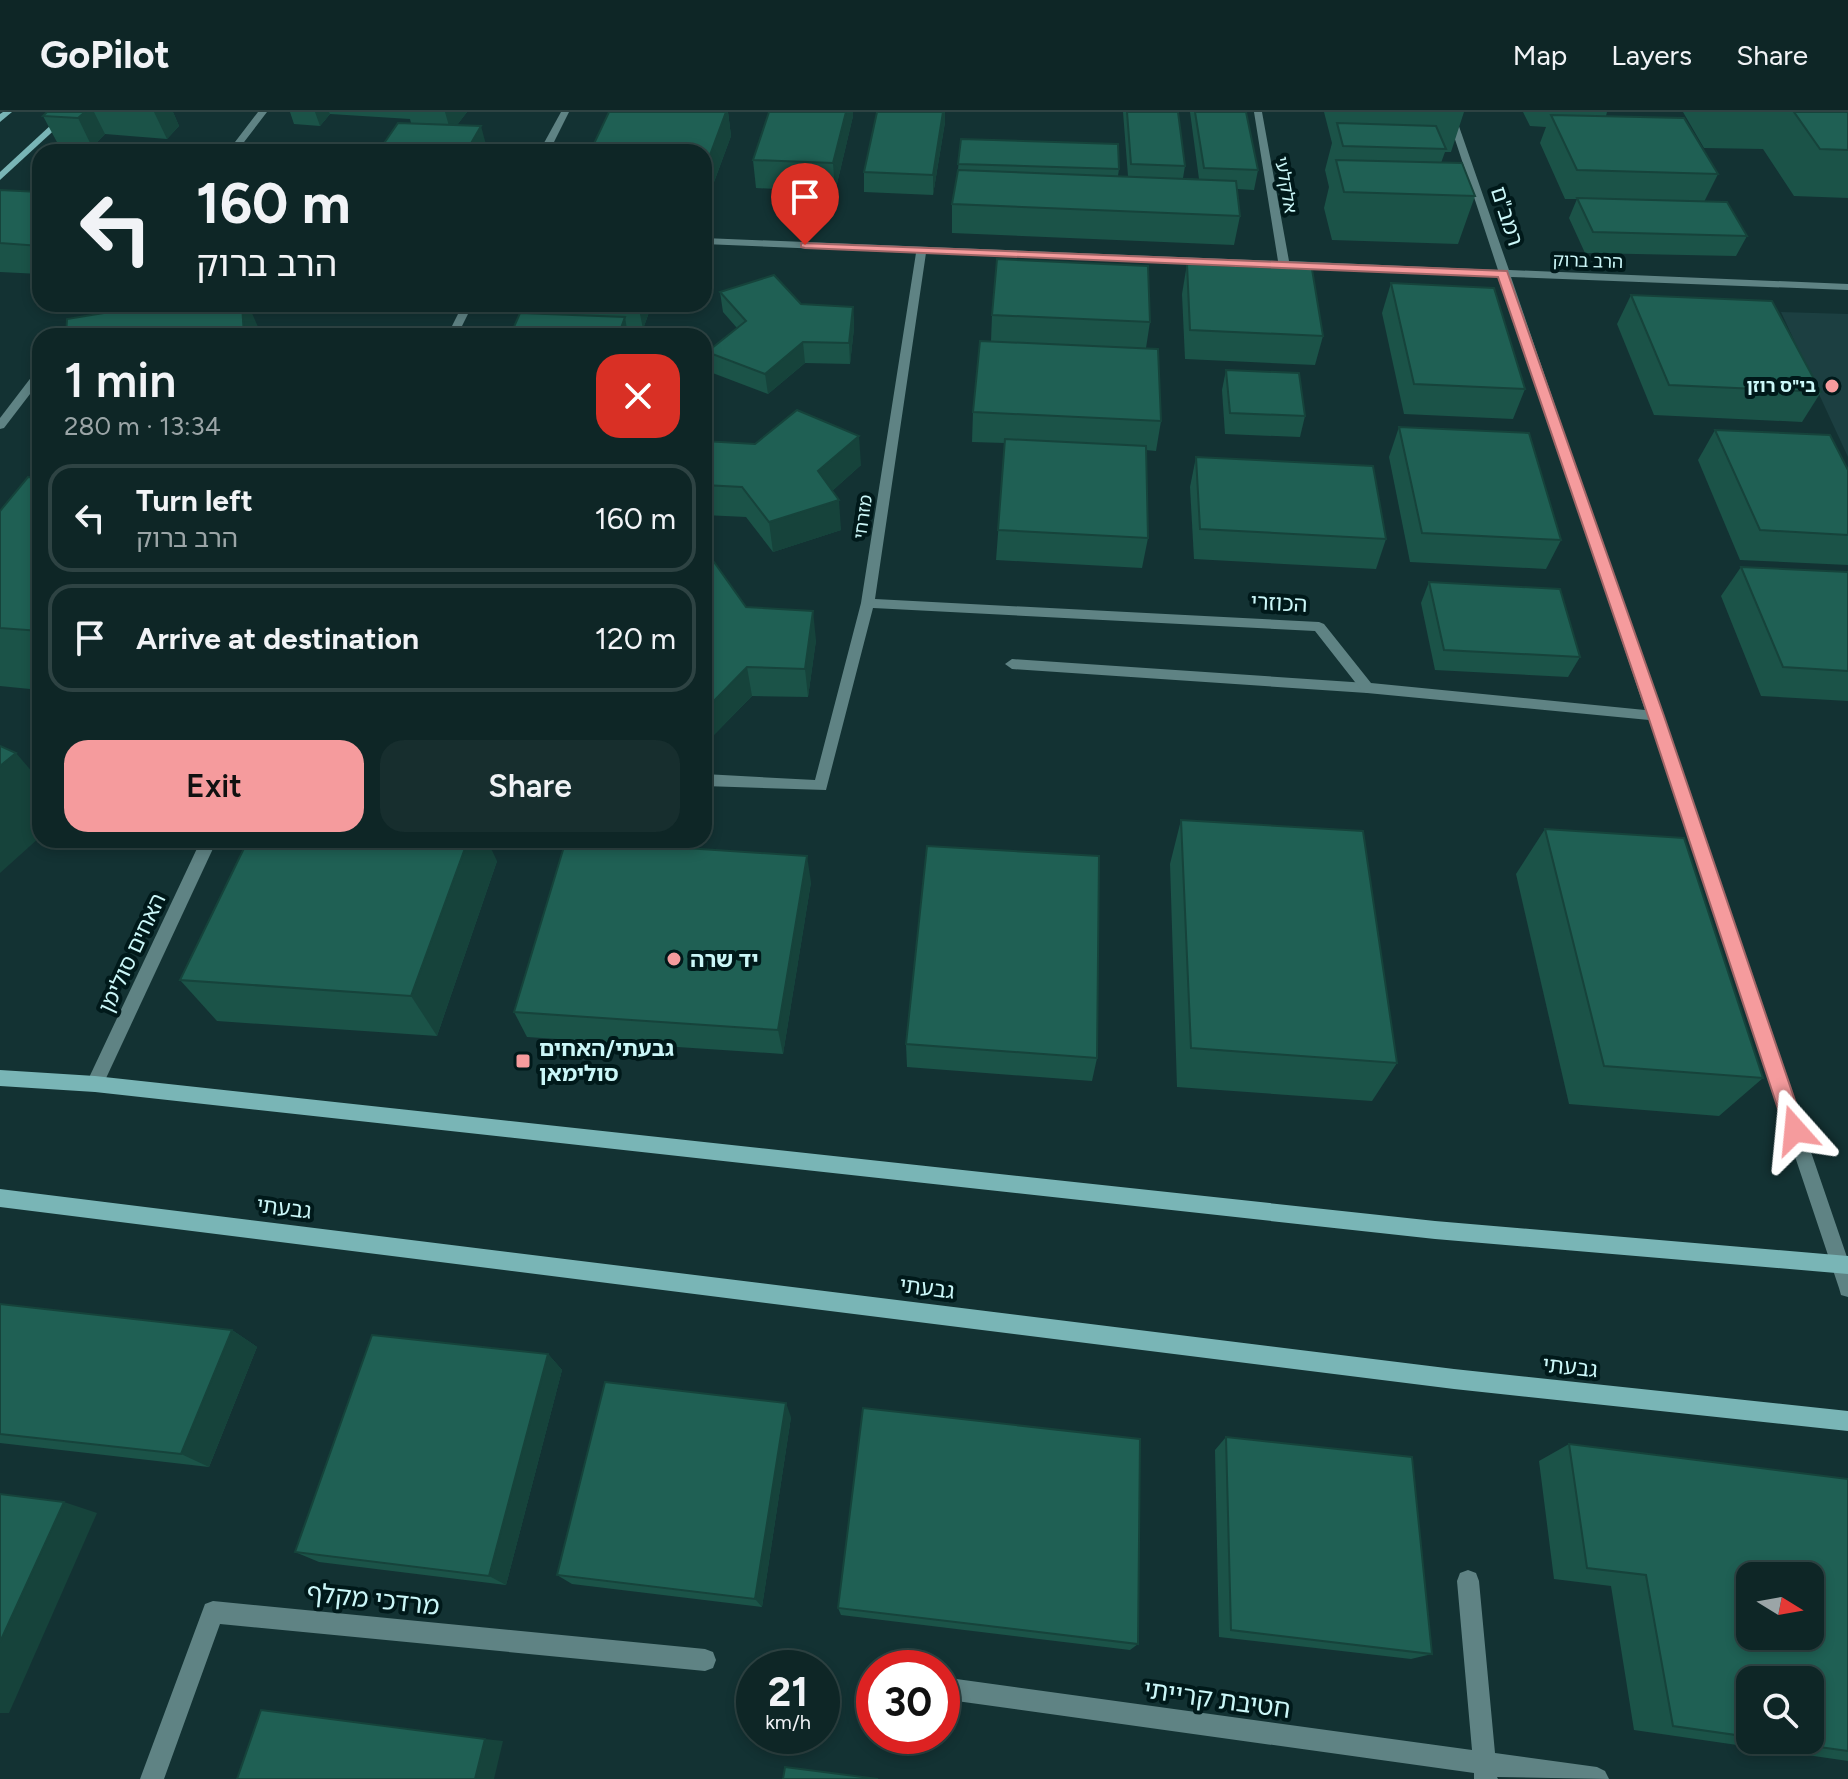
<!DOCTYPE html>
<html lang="en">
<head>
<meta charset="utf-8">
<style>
  :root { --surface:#0e2626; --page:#172e2e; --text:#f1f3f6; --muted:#9ba5a7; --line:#2e4343; --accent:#f59b9d }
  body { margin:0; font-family:Figtree,"Noto Sans Hebrew",sans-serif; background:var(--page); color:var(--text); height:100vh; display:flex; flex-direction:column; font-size:30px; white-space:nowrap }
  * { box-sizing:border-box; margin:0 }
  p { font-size:26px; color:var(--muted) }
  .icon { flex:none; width:44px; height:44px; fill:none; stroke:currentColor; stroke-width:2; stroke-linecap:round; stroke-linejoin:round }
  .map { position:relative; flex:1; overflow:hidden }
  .drawer { position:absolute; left:32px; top:216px; width:680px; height:520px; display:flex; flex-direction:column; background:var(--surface); border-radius:24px; box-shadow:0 4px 12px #0003,0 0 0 2px var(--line) }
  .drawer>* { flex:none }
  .hud { position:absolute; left:32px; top:32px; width:680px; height:168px; border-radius:24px; box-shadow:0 4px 12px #0003,0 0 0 2px var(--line); background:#0e2626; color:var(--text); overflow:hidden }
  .needle { width:52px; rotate:101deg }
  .fabs { position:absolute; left:1736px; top:1450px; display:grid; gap:16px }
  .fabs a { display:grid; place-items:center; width:88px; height:88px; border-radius:16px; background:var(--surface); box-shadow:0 4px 12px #0003,0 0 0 2px var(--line); font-size:40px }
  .speed { position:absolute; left:736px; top:1538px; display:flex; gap:16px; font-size:40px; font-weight:700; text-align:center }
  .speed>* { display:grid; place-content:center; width:104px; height:104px; border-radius:50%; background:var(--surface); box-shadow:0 4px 12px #0003,0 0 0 2px var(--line); line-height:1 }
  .speed small { font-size:20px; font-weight:400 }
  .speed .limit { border:12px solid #d22; background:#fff; color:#111 }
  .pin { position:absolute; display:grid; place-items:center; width:68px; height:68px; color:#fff; margin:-82px -34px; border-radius:50% 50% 50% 0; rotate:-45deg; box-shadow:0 0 8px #0007 }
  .pin .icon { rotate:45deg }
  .me { position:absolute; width:88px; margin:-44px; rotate:342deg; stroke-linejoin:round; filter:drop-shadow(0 0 6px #0008) }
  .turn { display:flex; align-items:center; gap:28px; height:168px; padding:0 32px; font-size:36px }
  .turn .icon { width:104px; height:104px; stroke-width:2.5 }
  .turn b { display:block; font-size:56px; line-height:68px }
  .round { display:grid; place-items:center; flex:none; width:84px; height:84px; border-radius:24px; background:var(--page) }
  .summary { display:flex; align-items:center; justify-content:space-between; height:136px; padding:0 32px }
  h1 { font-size:48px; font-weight:600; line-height:60px }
  .button { display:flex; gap:16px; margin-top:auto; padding:16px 32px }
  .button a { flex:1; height:92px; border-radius:24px; background:var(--accent); color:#111; font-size:32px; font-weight:600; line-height:92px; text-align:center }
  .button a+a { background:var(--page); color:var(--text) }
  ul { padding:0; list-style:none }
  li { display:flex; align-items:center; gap:24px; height:108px; margin:0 16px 12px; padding:0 16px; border:4px solid var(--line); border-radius:24px }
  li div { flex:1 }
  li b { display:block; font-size:30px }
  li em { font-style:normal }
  header { display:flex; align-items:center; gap:48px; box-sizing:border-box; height:112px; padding:0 40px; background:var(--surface); border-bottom:2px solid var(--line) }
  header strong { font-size:38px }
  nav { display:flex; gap:44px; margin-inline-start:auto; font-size:28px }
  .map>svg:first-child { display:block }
  .built { fill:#1c3f41 }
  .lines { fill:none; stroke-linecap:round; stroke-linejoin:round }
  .lane { fill:#5f8384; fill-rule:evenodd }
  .street { fill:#5f8384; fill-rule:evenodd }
  .secondary { fill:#79b5b6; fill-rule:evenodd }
  .wall { fill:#1b5348; fill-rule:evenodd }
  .shaded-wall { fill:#16433b }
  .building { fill:#1f6054; stroke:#16433b; stroke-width:2; fill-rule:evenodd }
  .route { fill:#f59b9d; stroke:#9f6566; stroke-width:2 }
  .poi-dot { fill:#f59b9d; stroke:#00191a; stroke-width:3 }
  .labels { text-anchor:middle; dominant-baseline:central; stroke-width:8; stroke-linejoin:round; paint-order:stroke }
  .far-street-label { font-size:18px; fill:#cbf7f8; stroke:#00191a }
  .far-poi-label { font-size:18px; font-weight:bold; fill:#cbf7f8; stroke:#00191a; text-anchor:end }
  .street-label { font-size:22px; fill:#cbf7f8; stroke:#00191a }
  .poi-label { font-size:22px; font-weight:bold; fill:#cbf7f8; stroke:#00191a; text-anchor:start }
  .near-street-label { font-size:26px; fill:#cbf7f8; stroke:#00191a }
</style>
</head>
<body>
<header>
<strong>GoPilot</strong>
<nav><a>Map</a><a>Layers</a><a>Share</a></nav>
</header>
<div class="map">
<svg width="1848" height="1667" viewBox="0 0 1848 1667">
  <rect width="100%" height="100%" fill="#133233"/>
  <!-- built -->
  <path class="built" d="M 1781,200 L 1848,202 L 1848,345 Z"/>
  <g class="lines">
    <!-- lane -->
    <g class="lane">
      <path d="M 258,0 L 267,0 L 241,34 L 217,40 L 121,38 L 116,35 L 121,32 L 217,34 L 235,30 Z"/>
      <path d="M 40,258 L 40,269 L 4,316 L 0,317 L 0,306 L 36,259 Z"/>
      <path d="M 1012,547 L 1367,571 L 1374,576 L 1367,581 L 1012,557 L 1005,552 Z"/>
    </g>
    <!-- street -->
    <g class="street">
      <path d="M 561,0 L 569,0 L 549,40 L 539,40 Z"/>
      <path d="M 1254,0 L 1262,0 L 1289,149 L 1498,158 L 1446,0 L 1454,0 L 1509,158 L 1848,172 L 1848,178 L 1511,165 L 1848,1148 L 1848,1185 L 1841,1183 L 1839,1176 L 1649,608 L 1367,581 L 1362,579 L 1315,519 L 873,496 L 826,678 L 704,674 L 704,662 L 815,668 L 861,491 L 916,141 L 704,132 L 704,126 L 1278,149 ZM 926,141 L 1500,164 L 1645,598 L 1371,571 L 1324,512 L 1319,510 L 875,487 Z"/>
      <path d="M 463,192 L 473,192 L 457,224 L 447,224 Z"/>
      <path d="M 201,728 L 217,728 L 101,977 L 95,980 L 89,977 L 86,972 Z"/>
      <path d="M 1468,1458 L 1476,1461 L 1479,1469 L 1495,1641 L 1597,1655 L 1605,1659 L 1609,1667 L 1497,1665 L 1498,1667 L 1474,1667 L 1474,1661 L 942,1587 L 942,1565 L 1472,1638 L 1457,1469 L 1460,1461 Z"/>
      <path d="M 213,1489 L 705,1537 L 713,1540 L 716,1548 L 713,1556 L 705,1559 L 220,1512 L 164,1667 L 140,1667 L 202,1500 L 205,1492 Z"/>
    </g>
    <!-- secondary -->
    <g class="secondary">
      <path d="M 3,0 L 12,0 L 0,10 L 0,2 Z"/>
      <path d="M 65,0 L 74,0 L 0,68 L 0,60 Z"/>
      <path d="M 0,958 L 95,964 L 1435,1109 L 1848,1144 L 1848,1162 L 1435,1127 L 95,980 L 0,974 Z"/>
      <path d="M 0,1077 L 1454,1257 L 1848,1299 L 1848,1319 L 1454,1277 L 0,1095 Z"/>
    </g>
  </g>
  <!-- wall -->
  <g class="wall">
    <path d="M 47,0 L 173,0 L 179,14 L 167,27 L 105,22 L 92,35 L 58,32 L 43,4 Z"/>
    <path d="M 290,0 L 467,0 L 457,13 L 411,11 L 410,7 L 330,2 L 320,14 L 294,12 Z"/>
    <path d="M 609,0 L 728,0 L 731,24 L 707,89 L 704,89 L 704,40 Z"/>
    <path d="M 769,0 L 853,0 L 853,4 L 835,80 L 756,76 L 753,48 Z"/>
    <path d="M 877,0 L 945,0 L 945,10 L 933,83 L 864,80 L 864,60 Z"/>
    <path d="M 1123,0 L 1178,0 L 1185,54 L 1183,66 L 1199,67 L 1190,0 L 1246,0 L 1258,58 L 1254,78 L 1237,77 L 1240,104 L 1234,133 L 952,121 L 952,92 L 958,58 L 961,27 L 1119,57 L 1118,64 L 1128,64 Z"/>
    <path d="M 1324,0 L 1464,0 L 1451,40 L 1445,40 L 1441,51 L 1475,84 L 1458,132 L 1332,128 L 1324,96 L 1329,75 L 1325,58 L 1332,31 Z"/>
    <path d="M 1523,0 L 1607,0 L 1606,4 L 1718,62 L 1704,90 L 1747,124 L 1736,144 L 1585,141 L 1569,106 L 1577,87 L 1565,87 L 1540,31 L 1546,15 L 1530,14 Z"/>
    <path d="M 1683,0 L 1848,0 L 1848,86 L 1794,84 L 1763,37 L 1704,36 Z"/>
    <path d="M 0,78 L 40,80 L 40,162 L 0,160 Z"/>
    <path d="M 1187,152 L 1323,224 L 1315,253 L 1185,247 L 1182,182 Z"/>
    <path d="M 1391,171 L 1525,277 L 1513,307 L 1404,302 L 1382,201 Z"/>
    <path d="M 720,180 L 801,192 L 853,195 L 854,216 L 850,252 L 805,251 L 768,282 L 710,260 L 707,240 L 737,216 L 723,200 Z"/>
    <path d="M 1631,183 L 1821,280 L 1802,310 L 1654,303 L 1617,212 Z"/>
    <path d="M 536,192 L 652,192 L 643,217 L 627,217 L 628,224 L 538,202 Z"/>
    <path d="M 992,203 L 1150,210 L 1146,236 L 1161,309 L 1156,339 L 1146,338 L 1148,426 L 1142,456 L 996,448 L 1005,331 L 972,330 L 973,300 L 991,229 Z"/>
    <path d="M 1226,258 L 1305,304 L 1300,325 L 1225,322 L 1222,278 Z"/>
    <path d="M 1399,315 L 1561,428 L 1546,457 L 1410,450 L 1389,345 Z"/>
    <path d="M 1715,318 L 1848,358 L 1848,453 L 1740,448 L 1698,348 Z"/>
    <path d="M 704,329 L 861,353 L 832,379 L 841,418 L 773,440 L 746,405 L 704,403 Z"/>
    <path d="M 1196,345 L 1386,427 L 1376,457 L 1194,447 L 1190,375 Z"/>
    <path d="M 40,366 L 40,578 L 0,574 L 0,399 Z"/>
    <path d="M 1741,455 L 1848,460 L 1848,589 L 1761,584 L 1721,484 Z"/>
    <path d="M 1429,470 L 1580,545 L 1568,565 L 1435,558 L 1421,491 Z"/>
    <path d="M 746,495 L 816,528 L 808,585 L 752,584 L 704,633 Z"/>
    <path d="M 1181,708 L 1397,951 L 1372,989 L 1177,975 L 1170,752 Z"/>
    <path d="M 1545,717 L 1763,966 L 1719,1004 L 1569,992 L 1516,762 Z"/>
    <path d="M 497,749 L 437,924 L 217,909 L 180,868 Z"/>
    <path d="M 811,770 L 783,942 L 527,925 L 514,900 Z"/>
    <path d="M 906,932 L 1097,946 L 1092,969 L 907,955 Z"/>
    <path d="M 0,1192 L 232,1218 L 257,1235 L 209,1355 L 0,1331 Z"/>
    <path d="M 548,1242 L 562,1258 L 506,1473 L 319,1450 L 295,1440 Z"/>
    <path d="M 791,1305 L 762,1495 L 572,1472 L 557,1463 Z"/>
    <path d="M 1226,1325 L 1432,1542 L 1411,1547 L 1219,1525 L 1215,1338 Z"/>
    <path d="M 1569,1332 L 1848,1367 L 1848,1649 L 1634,1618 L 1611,1474 L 1554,1467 L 1539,1349 ZM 1750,1568 L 1810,1628 L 1750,1628 Z"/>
    <path d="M 838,1496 L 1138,1532 L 1130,1538 L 841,1503 Z"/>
  </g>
  <!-- shaded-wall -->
  <g class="shaded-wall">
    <path d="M 85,0 L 94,0 L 105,22 L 92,35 L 78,6 Z"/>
    <path d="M 154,0 L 173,0 L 179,14 L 167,27 Z"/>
    <path d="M 315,0 L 329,0 L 330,2 L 320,14 Z"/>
    <path d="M 445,0 L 467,0 L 451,21 Z"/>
    <path d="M 726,0 L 728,0 L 731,24 L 707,89 L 704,59 Z"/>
    <path d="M 846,0 L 853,0 L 853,4 L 835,80 L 833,51 Z"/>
    <path d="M 943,0 L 945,0 L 945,10 L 933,83 L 933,63 Z"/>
    <path d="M 481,14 L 488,40 L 466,40 Z"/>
    <path d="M 242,192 L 248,192 L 262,224 L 244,224 Z"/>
    <path d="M 641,192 L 652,192 L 643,217 L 639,197 Z"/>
    <path d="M 853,195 L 854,216 L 850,252 L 849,231 Z"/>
    <path d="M 625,205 L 628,224 L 618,224 Z"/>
    <path d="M 803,230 L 805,251 L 768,282 L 765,262 Z"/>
    <path d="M 859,324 L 861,353 L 821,389 L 818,359 Z"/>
    <path d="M 839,388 L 841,418 L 773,440 L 769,410 Z"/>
    <path d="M 813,499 L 816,528 L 808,585 L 805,557 Z"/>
    <path d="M 747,555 L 752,584 L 704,633 L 704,599 Z"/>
    <path d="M 16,641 L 40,669 L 40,725 L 0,761 L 0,654 Z"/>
    <path d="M 468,728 L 487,728 L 497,749 L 437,924 L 411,884 Z"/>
    <path d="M 807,744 L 811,770 L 783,942 L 778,918 Z"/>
    <path d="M 232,1218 L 257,1235 L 209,1355 L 181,1342 Z"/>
    <path d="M 548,1242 L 562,1258 L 506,1473 L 489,1464 Z"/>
    <path d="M 786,1291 L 791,1305 L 762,1495 L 755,1487 Z"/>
    <path d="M 64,1390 L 97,1401 L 9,1601 L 0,1601 L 0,1530 Z"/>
    <path d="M 485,1627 L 503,1629 L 494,1667 L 475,1667 Z"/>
  </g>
  <!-- building -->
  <g class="building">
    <path d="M 47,0 L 85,0 L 78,6 L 43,4 Z"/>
    <path d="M 609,0 L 726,0 L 704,59 L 704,40 L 590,40 Z"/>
    <path d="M 769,0 L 846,0 L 833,51 L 753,48 Z"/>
    <path d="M 877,0 L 943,0 L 933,63 L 864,60 Z"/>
    <path d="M 1127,0 L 1178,0 L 1185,54 L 1131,52 Z"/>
    <path d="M 1195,0 L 1246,0 L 1258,58 L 1204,56 Z"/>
    <path d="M 1794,0 L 1848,0 L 1848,38 L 1820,37 Z"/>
    <path d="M 1551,3 L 1684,6 L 1718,62 L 1577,58 Z"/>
    <path d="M 398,11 L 481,14 L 466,40 L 378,40 Z"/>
    <path d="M 1337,11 L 1436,14 L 1446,37 L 1343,34 Z"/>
    <path d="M 961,27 L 1118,32 L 1119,57 L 958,52 Z"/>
    <path d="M 92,38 L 135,40 L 90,40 Z"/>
    <path d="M 1336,48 L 1462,51 L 1475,84 L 1344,80 Z"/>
    <path d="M 958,58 L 1236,69 L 1240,104 L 952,92 Z"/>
    <path d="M 0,78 L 40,80 L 40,134 L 0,131 Z"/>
    <path d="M 1577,86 L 1727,90 L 1747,124 L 1593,120 Z"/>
    <path d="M 997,147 L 1148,154 L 1150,210 L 992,203 Z"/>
    <path d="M 1187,152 L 1312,157 L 1323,224 L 1190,218 Z"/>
    <path d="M 774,163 L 801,192 L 853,195 L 849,231 L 803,230 L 765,262 L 707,240 L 746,209 L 720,180 Z"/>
    <path d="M 1391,171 L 1494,176 L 1525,277 L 1414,272 Z"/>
    <path d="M 1631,183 L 1772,189 L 1821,280 L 1669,273 Z"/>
    <path d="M 159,192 L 242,192 L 244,224 L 66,224 L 67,207 Z"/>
    <path d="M 536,192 L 641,192 L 639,197 L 535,193 Z"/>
    <path d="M 520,201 L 625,205 L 618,224 L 510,224 Z"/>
    <path d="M 980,229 L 1158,237 L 1161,309 L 973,300 Z"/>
    <path d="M 1226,258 L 1299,261 L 1305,304 L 1230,301 Z"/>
    <path d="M 797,298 L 859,324 L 818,359 L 839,388 L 769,410 L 742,375 L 704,373 L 704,329 L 755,332 Z"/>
    <path d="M 1399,315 L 1529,321 L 1561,428 L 1422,421 Z"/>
    <path d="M 1715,318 L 1830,323 L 1848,358 L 1848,423 L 1760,418 Z"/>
    <path d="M 1005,327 L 1146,334 L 1148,426 L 998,418 Z"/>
    <path d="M 1196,345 L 1373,354 L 1386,427 L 1200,417 Z"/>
    <path d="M 28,365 L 40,366 L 40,519 L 0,516 L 0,399 Z"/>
    <path d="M 714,450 L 746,495 L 813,499 L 805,557 L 747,555 L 704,599 L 704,454 Z"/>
    <path d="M 1741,455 L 1848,460 L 1848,559 L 1783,555 Z"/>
    <path d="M 1429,470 L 1560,477 L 1580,545 L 1444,538 Z"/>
    <path d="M 0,634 L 16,641 L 0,654 Z"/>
    <path d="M 1181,708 L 1363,719 L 1397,951 L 1191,936 Z"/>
    <path d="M 1545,717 L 1684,726 L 1763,966 L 1604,954 Z"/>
    <path d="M 248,728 L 468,728 L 411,884 L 180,868 Z"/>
    <path d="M 566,728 L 807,744 L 778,918 L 514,900 Z"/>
    <path d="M 927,734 L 1099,744 L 1097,946 L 906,932 Z"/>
    <path d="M 0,1192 L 232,1218 L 181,1342 L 0,1322 Z"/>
    <path d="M 372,1223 L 548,1242 L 489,1464 L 295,1440 Z"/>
    <path d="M 605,1270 L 786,1291 L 755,1487 L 557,1463 Z"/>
    <path d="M 863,1296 L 1140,1327 L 1138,1532 L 838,1496 Z"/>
    <path d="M 1226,1325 L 1412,1345 L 1432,1542 L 1231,1518 Z"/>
    <path d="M 1569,1332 L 1848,1367 L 1848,1639 L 1769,1628 L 1810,1628 L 1810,1568 L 1750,1568 L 1750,1625 L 1673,1614 L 1646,1463 L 1587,1456 ZM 1750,1464 L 1810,1464 L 1810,1524 L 1750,1524 Z"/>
    <path d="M 0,1382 L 64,1390 L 0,1530 Z"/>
    <path d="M 261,1598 L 485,1627 L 475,1667 L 237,1667 Z"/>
    <path d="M 785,1655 L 878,1667 L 783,1667 Z"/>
  </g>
  <!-- route -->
  <path class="route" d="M 801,131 L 1507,159 L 1664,604 L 1805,1018 L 1802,1024 L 1795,1027 L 1788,1024 L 1785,1018 L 1648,604 L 1498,165 L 805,136 L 801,135 Z"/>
  <!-- markers -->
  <g class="poi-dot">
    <circle cx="1832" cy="274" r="8"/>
    <circle cx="674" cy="847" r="8"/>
    <rect x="515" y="941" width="16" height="16" rx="4"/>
  </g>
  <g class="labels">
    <!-- far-street labels -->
    <g class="far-street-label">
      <text transform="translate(1286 73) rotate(80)">אלקלעי</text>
      <text transform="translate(1588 149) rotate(2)">הרב ברוק</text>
      <text transform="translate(863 405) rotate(-82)">מזרחי</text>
    </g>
    <!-- far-poi labels -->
    <g class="far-poi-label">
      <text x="1816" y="274">בי"ס רוזן</text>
    </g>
    <!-- street labels -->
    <g class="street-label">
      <text transform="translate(1507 104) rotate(72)">רמב"ם</text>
      <text transform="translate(1279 491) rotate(3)">הכוזרי</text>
      <text transform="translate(132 841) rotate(-65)">האחים סולימן</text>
      <text transform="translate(284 1096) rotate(7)">גבעתי</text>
      <text transform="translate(927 1176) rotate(7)">גבעתי</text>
      <text transform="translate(1570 1255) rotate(6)">גבעתי</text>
    </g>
    <!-- poi labels -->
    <g class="poi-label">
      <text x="690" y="847">יד שרה</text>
      <text x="539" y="936">גבעתי/האחים<tspan x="539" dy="25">סולימאן</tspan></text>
    </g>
    <!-- near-street labels -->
    <g class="near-street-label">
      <text transform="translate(373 1487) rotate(6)">מרדכי מקלף</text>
      <text transform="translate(1217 1587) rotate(8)">חטיבת קרייתי</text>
    </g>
  </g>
</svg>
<div class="fabs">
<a><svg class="needle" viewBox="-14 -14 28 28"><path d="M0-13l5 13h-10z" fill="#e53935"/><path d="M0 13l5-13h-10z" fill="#9ba5a7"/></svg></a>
<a><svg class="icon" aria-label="search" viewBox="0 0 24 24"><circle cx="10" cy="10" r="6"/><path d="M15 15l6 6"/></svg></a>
</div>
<div class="speed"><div>21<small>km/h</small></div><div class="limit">30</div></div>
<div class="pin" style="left:805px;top:133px;background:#d93025"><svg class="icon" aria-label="arrive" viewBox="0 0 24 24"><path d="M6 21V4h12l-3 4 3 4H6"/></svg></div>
<svg class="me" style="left:1795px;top:1018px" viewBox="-20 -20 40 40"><path d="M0-17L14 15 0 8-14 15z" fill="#f59b9d" stroke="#fff" stroke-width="4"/></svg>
<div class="hud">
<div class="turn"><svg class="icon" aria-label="left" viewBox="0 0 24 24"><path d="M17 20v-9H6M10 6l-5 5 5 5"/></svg><div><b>160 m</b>הרב ברוק</div></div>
</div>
<section class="drawer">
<div class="summary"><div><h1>1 min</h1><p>280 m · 13:34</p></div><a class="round" style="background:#d93025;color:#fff"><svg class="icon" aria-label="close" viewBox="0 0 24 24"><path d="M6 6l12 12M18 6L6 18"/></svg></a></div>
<ul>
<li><svg class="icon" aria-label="left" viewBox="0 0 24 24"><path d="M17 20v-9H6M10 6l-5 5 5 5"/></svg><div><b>Turn left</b><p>הרב ברוק</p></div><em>160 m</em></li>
<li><svg class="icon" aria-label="arrive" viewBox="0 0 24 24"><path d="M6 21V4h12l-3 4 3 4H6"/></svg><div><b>Arrive at destination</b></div><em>120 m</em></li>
</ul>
<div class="button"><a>Exit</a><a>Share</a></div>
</section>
</div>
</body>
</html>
